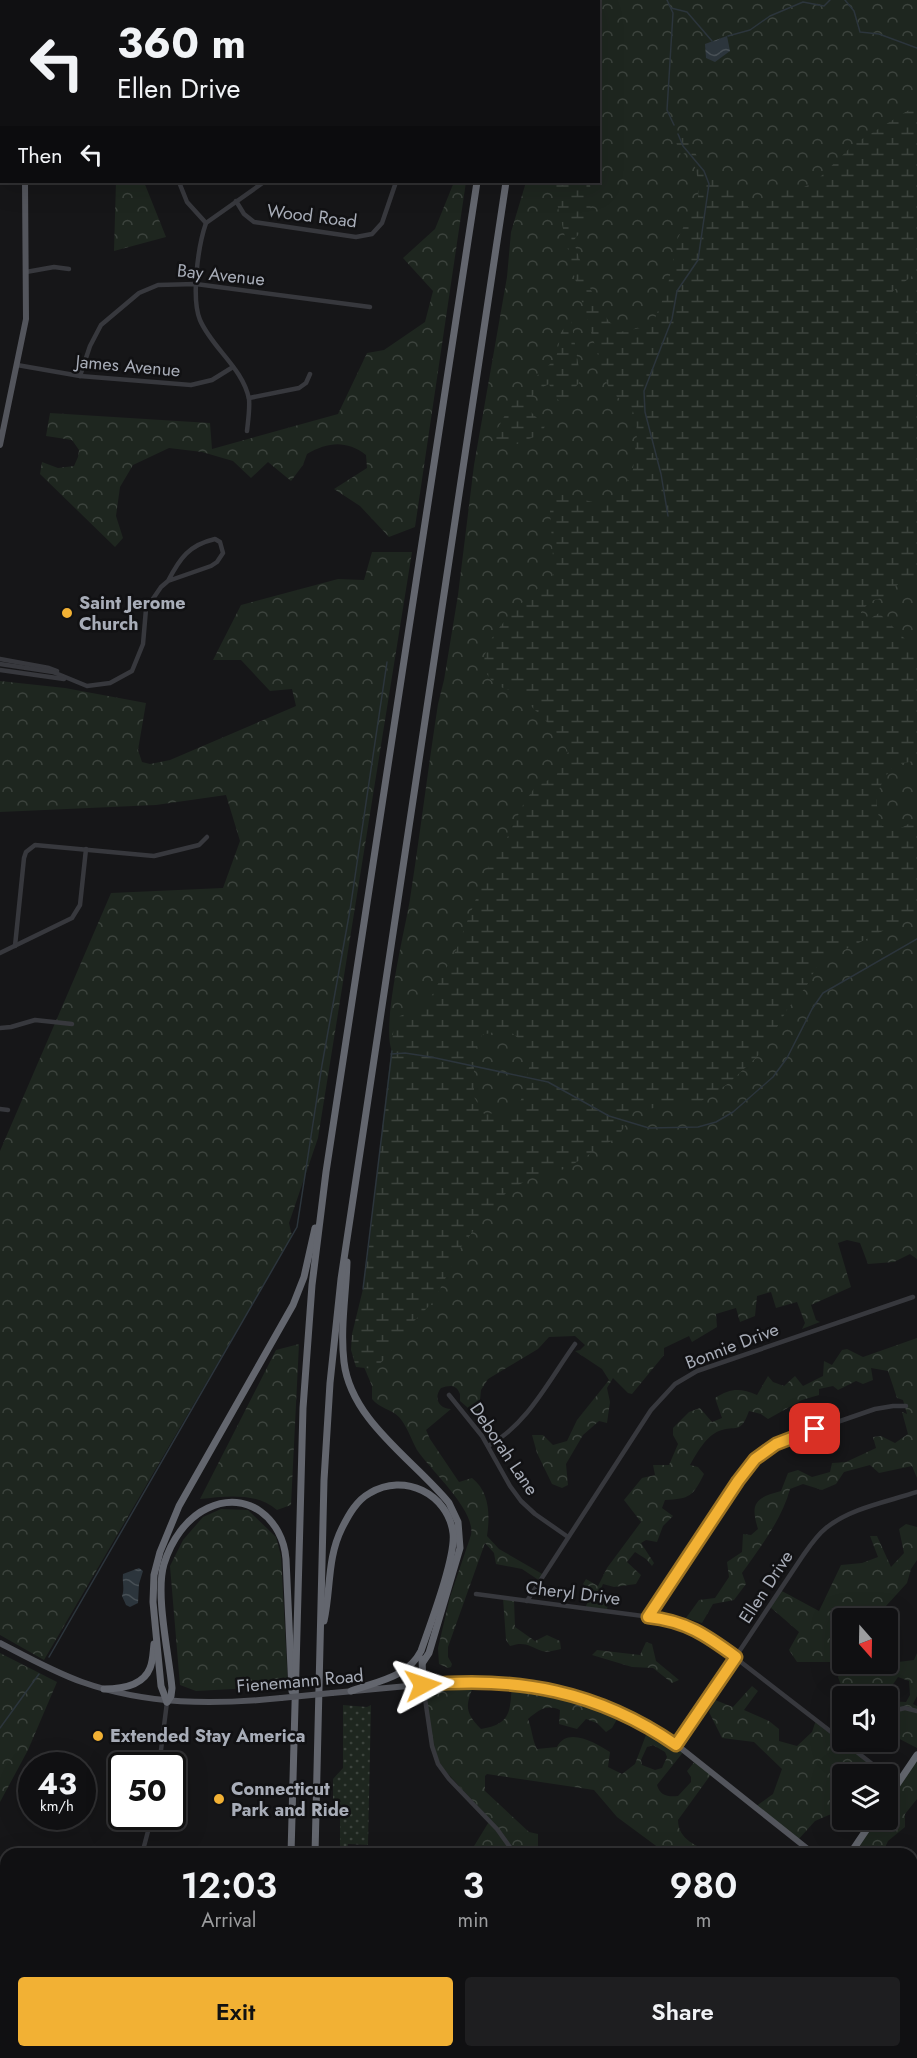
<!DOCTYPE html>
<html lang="en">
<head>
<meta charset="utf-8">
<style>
  :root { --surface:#101012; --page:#1e1e20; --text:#f1f3f6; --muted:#9c9d9f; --line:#303032; --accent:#f2b134 }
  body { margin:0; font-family:Jost,sans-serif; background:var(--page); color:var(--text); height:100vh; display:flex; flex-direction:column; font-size:22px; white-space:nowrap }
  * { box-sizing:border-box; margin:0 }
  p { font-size:20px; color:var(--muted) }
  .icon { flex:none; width:33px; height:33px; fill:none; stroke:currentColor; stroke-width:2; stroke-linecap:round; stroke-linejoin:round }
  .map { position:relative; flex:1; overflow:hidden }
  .details { position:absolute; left:0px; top:1848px; width:918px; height:210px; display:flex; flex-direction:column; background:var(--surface); border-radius:18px 18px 0 0; box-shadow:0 6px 24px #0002,0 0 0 2px var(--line) }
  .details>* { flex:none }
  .banner { position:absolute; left:0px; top:0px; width:600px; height:183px; box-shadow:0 6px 24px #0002,0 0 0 2px var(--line); background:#101012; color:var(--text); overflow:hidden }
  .needle { width:39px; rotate:160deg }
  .controls { position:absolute; left:832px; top:1608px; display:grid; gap:12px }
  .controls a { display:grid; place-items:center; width:66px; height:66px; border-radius:6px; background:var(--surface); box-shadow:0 6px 24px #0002,0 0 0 2px var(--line); font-size:30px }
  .speed { position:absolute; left:18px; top:1752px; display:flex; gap:12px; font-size:30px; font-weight:700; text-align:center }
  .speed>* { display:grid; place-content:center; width:78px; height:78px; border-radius:50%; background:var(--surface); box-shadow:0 6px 24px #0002,0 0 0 2px var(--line); line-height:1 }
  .speed small { font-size:15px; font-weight:400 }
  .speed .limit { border:3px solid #111; border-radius:9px; background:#fff; color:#111 }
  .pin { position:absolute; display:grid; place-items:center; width:51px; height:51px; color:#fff; margin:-26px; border-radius:12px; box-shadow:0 3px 9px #0006 }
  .me { position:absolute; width:66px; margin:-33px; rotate:85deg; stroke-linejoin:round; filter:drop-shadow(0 0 4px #0008) }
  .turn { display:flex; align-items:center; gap:21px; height:126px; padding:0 18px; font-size:27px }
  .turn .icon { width:78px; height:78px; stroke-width:2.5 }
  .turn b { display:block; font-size:42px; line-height:51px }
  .then { display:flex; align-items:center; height:57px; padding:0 18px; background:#0003; gap:12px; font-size:22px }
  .eta { display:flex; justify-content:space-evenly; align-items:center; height:102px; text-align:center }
  .eta b { font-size:36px; font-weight:600; line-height:42px }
  .button { display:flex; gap:12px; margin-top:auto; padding:12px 18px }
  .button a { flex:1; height:69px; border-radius:6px; background:var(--accent); color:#111; font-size:24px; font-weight:600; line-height:69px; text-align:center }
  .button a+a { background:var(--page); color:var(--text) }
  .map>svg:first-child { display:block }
  .grass { fill:url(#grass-dots) }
  .forest { fill:url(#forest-crowns); fill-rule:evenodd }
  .wetland { fill:url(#wetland-marsh); fill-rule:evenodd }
  .water { fill:url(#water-waves) }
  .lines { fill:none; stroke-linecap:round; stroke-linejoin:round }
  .stream { stroke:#2c353c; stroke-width:1.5 }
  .minor { stroke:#37383d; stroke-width:4.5 }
  .major { stroke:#53555c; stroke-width:6 }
  .highway { stroke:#63666e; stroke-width:7 }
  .major-bridge { stroke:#53555c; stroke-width:6 }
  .route-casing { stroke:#9d7322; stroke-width:15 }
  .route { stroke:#f2b134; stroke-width:10 }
  .poi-dot { fill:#f2b134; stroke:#111113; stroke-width:2 }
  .labels { text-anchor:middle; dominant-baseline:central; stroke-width:5; stroke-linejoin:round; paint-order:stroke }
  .street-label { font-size:18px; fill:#a8adb8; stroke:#111113 }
  .poi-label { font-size:18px; font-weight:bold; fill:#a8adb8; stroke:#111113; text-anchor:start }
</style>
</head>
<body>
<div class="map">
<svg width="917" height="2058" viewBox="0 0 917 2058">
  <defs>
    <pattern id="grass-dots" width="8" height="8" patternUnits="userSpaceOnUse" patternTransform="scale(1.5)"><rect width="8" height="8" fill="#1e261f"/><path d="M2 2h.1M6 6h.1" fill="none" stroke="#3c433d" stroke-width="1.8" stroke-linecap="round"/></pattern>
    <pattern id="forest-crowns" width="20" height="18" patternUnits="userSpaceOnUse" patternTransform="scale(1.5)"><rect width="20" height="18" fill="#1e261f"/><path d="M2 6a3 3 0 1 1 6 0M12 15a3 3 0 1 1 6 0" fill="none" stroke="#3c433d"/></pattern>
    <pattern id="wetland-marsh" width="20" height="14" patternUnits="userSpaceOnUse" patternTransform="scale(1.5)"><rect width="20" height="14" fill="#1e261f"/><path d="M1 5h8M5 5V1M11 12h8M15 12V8" fill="none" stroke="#3c433d"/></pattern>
    <pattern id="water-waves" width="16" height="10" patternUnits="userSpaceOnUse" patternTransform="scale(1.5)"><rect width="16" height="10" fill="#2c353c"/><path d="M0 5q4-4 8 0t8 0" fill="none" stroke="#485056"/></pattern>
  </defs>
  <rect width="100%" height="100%" fill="#161618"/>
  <!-- grass -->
  <g class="grass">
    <path d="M 343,1705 L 367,1707 L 371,1705 L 368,1845 L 348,1844 L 348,1854 L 340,1854 L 340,1818 L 333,1815 L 333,1779 L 343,1768 Z"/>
    <path d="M 342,2052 L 380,2052 L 394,2057 L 342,2058 Z"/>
  </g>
  <!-- forest -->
  <g class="forest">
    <path d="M 545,0 L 917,0 L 917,1259 L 910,1254 L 894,1262 L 868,1264 L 860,1243 L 847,1240 L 838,1243 L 851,1287 L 811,1305 L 816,1320 L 820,1322 L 802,1329 L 805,1323 L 797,1302 L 776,1308 L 771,1292 L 757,1296 L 755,1316 L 740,1322 L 736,1308 L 716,1314 L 717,1327 L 692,1342 L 689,1336 L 664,1348 L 664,1355 L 632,1394 L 628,1393 L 613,1378 L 607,1388 L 610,1402 L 607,1423 L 599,1421 L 583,1435 L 566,1464 L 568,1485 L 562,1488 L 552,1484 L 537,1453 L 532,1435 L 543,1435 L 553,1445 L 567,1441 L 577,1420 L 609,1380 L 602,1369 L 575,1351 L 580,1350 L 585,1345 L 575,1336 L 549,1337 L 538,1349 L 488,1379 L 481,1390 L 479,1410 L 475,1414 L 460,1401 L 460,1394 C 456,1384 450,1385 441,1388 C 433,1398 439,1409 451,1409 L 426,1430 L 430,1439 L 459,1482 L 472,1478 C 490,1492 490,1516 487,1536 L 499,1549 L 544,1575 L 540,1581 L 522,1569 L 496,1564 L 494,1553 L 485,1543 L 448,1647 L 448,1657 L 452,1664 L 451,1667 L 448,1668 L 439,1664 L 438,1648 L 450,1597 L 471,1535 C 476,1510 430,1470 417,1450 C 411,1439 407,1426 399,1417 C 391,1409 379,1408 372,1399 L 372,1386 L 364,1367 L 394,1025 L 392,1051 C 381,1026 405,930 410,899 C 420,834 428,769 438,704 L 444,680 L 458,595 L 474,465 L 507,277 L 511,232 L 526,182 L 598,182 L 598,2 L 545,1 Z"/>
    <path d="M 116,182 L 144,182 L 166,237 L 114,251 Z"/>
    <path d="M 454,182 L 466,182 L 415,527 L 389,537 L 360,506 L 334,489 L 367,468 L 366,455 C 346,440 328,442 307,454 L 303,465 L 291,481 L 268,462 L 251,478 L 233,461 L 202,452 L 169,448 L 133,465 L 120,487 L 116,516 L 123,538 L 115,547 L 40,474 L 42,462 L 58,468 L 74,466 L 78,457 L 79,450 L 72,440 L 46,436 L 50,413 L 210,423 L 212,449 L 338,414 L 367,353 L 384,350 L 425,322 L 433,291 L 403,258 L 435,229 Z"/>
    <path d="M 372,552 L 412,552 L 318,1138 L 289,1223 L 292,1236 L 44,1660 L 0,1635 L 0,1151 L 111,893 L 223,888 L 240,841 L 226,795 L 156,805 L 0,812 L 0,681 L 65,688 L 146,703 L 138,750 L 142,762 L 150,764 L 170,760 L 296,706 L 292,689 L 270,691 L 241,660 L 213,660 L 241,605 L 338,579 L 364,580 Z"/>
    <path d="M 917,1338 L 917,1478 L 912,1466 L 879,1473 L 870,1465 L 844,1472 L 836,1484 L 822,1490 L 803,1484 L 790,1489 C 782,1519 760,1548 742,1573 L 746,1584 L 734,1600 L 713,1604 L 702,1623 L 686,1618 L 699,1600 L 715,1598 L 729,1577 L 727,1562 L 742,1552 L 743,1534 L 751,1535 L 758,1529 C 750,1503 755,1498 781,1491 L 788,1473 L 798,1470 L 812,1477 L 830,1472 L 832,1463 L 846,1462 L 876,1448 L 873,1437 L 881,1436 L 895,1443 L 908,1434 L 902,1412 L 907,1414 L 903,1400 L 897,1398 L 888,1371 L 871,1368 L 873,1380 L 863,1384 L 856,1381 L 838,1390 L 833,1386 L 819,1389 L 819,1395 L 802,1400 L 768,1419 L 761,1414 L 749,1411 C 740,1436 736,1424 719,1431 C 706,1436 697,1453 690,1465 L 698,1467 L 704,1474 C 693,1496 690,1499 665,1500 L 662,1508 L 673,1516 L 663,1526 L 657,1542 L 646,1540 L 641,1543 L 654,1563 L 652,1566 L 646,1559 L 635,1552 L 627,1562 L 641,1575 L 636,1584 L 614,1587 L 603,1584 L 598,1595 L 608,1602 L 607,1611 L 585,1608 L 592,1593 L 583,1584 L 586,1579 L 598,1586 L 607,1568 L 641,1522 L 624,1500 L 642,1478 L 655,1475 L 653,1465 L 669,1465 L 678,1444 L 673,1435 L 673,1428 L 689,1412 L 700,1408 L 712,1422 L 722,1418 L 715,1398 C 731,1388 740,1388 757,1395 L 768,1376 L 773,1382 L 784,1386 L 795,1376 L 803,1386 L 823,1376 L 824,1361 L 832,1365 L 842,1350 L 847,1349 L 863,1357 Z"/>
    <path d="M 299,1344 L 291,1505 L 277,1510 C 256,1492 226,1496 200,1499 L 276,1350 Z"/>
    <path d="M 221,1509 L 248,1510 L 276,1537 L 281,1556 L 288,1686 L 196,1691 L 180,1685 L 170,1566 L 183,1540 L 203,1517 Z"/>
    <path d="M 906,1524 L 917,1527 L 917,1560 L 911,1569 L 907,1583 L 875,1618 L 843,1618 L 843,1664 L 888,1664 L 888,1656 L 898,1662 L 914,1660 L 917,1653 L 917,1696 L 913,1704 L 917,1706 L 917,1748 L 888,1733 L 888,1719 L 891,1712 L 888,1712 L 888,1699 L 889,1701 L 906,1702 L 910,1695 L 909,1681 L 898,1677 L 887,1693 L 887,1696 L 854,1696 L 855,1694 L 843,1691 L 838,1677 L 845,1665 L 838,1662 L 797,1662 L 789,1650 L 799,1632 L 769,1606 L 780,1590 L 819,1611 L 841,1565 L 862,1563 L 878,1557 L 870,1536 L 877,1536 L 891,1567 L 904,1553 L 899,1529 Z"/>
    <path d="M 503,1598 L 514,1600 L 515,1627 L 535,1641 L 547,1635 L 560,1641 L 561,1649 C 556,1650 548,1653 542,1651 C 529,1646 525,1641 510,1646 L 506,1640 Z"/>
    <path d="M 646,1642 L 652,1644 L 656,1661 L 679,1680 L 672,1683 L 653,1668 L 632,1667 L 592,1655 L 597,1650 L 640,1655 Z"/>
    <path d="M 0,1653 L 57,1682 L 28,1750 L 0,1802 Z"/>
    <path d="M 475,1681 C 467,1704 462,1710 481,1729 C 512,1724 510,1711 512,1682 L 621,1712 L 612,1728 L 606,1732 L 597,1723 L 586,1719 L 577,1729 L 559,1724 L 560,1710 C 546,1704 539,1710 528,1719 C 532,1729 532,1739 537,1749 L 557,1747 C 567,1726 596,1743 610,1752 L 608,1767 L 622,1774 L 635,1764 L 649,1727 L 684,1751 L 657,1785 C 660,1796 668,1797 678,1796 L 691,1782 L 691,1777 L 687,1771 L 696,1760 L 712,1773 L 678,1820 C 678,1840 698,1847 714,1853 L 721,1849 L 727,1854 L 667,1854 L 617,1817 L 594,1790 L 487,1774 L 485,1776 L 485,1791 L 529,1832 L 538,1834 L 538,1854 L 473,1854 L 471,1851 L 490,1820 L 440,1765 L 435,1753 L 423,1685 ZM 653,1745 L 665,1752 L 667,1757 L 662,1768 L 655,1770 L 642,1765 L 641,1760 L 647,1747 Z"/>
    <path d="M 752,1686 L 758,1691 L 744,1710 L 769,1721 L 779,1729 L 779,1741 L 797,1746 L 812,1732 L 816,1720 L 886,1774 L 843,1774 L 843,1809 L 815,1821 L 797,1841 L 755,1807 L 773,1794 L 782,1769 L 754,1742 L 722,1738 L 709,1712 L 715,1700 L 733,1707 Z"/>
    <path d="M 917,1755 L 917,1799 L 905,1814 L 905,1827 L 888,1841 L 882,1854 L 850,1854 L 873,1820 L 888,1820 L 888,1776 L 898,1783 Z"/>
    <path d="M 912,1874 L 917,1874 L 917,2048 L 914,2050 L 912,2047 Z"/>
    <path d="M 0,1958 L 6,1962 L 6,2052 L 75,2052 L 73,2058 L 0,2058 Z"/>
    <path d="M 520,2052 L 551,2052 L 548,2058 L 517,2058 Z"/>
    <path d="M 786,2052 L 814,2052 L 815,2058 L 785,2058 Z"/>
  </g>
  <!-- wetland -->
  <g class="wetland">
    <path d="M 917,105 L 917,272 L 893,291 L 892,299 L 917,290 L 917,575 L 902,581 L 882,598 L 870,601 L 861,612 L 861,618 L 871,618 L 879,613 L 917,651 L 917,760 L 893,766 C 877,788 872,799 882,826 L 903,827 L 917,819 L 917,914 L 828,958 L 816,968 L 806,987 L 788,1008 L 764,1050 L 729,1083 L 697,1104 L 680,1104 L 634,1111 L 618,1137 L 565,1169 L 535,1175 L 506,1193 L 483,1218 L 461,1247 L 434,1301 L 410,1325 L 386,1358 L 374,1369 L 356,1367 L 351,1350 L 352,1334 L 363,1289 L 369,1246 L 394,1025 L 400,1016 L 415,1010 L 431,997 L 456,950 L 490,863 L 505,842 L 524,803 L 535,787 L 556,776 L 568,752 C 559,732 544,719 528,703 C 525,700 522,696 518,693 C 512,690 503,689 497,685 C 454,653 531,596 554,574 L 550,510 L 559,494 L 597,503 L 609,498 L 632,477 L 637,434 L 636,420 L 631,406 L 611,393 L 605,379 L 574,275 L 552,182 L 590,182 C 591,211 594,218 573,241 C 585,271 593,310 620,332 L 640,328 L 655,318 L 667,289 L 678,238 L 698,198 L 698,180 L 695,167 L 687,152 L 681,155 L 674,138 L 678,134 L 686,134 C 693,145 695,156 704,167 C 714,168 718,179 723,187 L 734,189 L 751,210 L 785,190 L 804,187 L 815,182 L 854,144 ZM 507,1029 L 525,1044 L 530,1064 L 521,1100 L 510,1112 L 484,1114 L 474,1097 L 474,1052 L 482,1035 Z"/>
    <path d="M 571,320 L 580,375 L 579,383 L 569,394 L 570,403 C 556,403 554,395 549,384 C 535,391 529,395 530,411 L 545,426 L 541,434 L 517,444 L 498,445 L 493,437 L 505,415 L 526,386 L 550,364 L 557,354 L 561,332 Z"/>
  </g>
  <!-- water -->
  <g class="water">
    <path d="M 727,36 L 730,51 L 715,62 L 706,58 L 705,44 Z"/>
    <path d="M 139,1568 L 143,1571 L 139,1584 L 138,1603 L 130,1607 L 126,1605 L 122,1596 C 125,1589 122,1582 123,1574 Z"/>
  </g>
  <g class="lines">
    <!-- stream -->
    <g class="stream">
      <path d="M 667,0 L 673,13 L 667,110 L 674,125"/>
      <path d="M 845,0 L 854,11 L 860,32 L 879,34 L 917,48"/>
      <path d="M 671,8 L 687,12 L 712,41"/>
      <path d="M 728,36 L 750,30 L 770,16 L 803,2 L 824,6 L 830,0"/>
      <path d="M 668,516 L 661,474 L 645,412 L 644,391 L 672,319 L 677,291 L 698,260 L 709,184 L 704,171 L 683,146 L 678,134"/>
      <path d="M 391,1054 L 405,1053 L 431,1057 L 548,1082 L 609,1116 L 649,1128 L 698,1127 L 716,1122 L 733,1112 L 773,1077 L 787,1058 L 812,1009 L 823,993 L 917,939"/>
      <path d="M 363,1289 L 392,1051"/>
      <path d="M 49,1657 L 297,1227 L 322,1065 L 350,910 L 387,662"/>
      <path d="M 0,1728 L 39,1674"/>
    </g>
    <!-- minor -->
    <g class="minor">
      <path d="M 277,0 L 280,2"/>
      <path d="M 427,2 L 430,0"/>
      <path d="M 179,182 L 187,202 L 206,223"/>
      <path d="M 236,201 L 244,214 L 254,222 L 356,237 L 372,234 L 382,223 L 396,182"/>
      <path d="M 26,272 L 54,267 L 69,269"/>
      <path d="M 17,365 L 80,376 L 191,385 L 212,380 L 233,367"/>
      <path d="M 80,376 L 90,346 L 101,325 L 139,293 L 158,285 L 196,284 L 370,307"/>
      <path d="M 249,398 L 299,388 L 306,383 L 310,374"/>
      <path d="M 247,431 C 248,421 250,409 249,399 C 243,368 212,348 200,320 C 191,298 198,246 206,223 L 264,182"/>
      <path d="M 0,659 L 49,668 L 57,671"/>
      <path d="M 0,664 L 53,672 L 87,686 L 110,683 L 132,671 L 143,644 L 146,609 L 161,587 L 168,581 L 211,566 L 217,562 L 223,553 L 220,542 L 215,539 C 189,545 180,558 168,581"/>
      <path d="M 0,670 L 64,679"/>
      <path d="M 15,946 L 24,858 L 26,852 L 35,845 L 154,856 L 199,845 L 207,837"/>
      <path d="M 0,953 L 72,918 L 80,905 L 86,849"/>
      <path d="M 0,1028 L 11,1027 L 35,1020 L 72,1024"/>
      <path d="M 0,1109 L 8,1110"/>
      <path d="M 449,1395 L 482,1436 L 510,1486 L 521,1501 L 535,1514 L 568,1537"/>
      <path d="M 488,1446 C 528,1424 549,1380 575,1344"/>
      <path d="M 476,1594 L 658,1618 L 689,1626 L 715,1642 L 843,1741"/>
      <path d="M 527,1601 L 651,1410 L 675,1384 L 697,1371 L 913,1297"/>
      <path d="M 648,1617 L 738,1481 L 755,1459 L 765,1451 L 788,1439 L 875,1409 L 893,1406 L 906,1406"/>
      <path d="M 423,1685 L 432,1746 L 438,1764 L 449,1779 L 497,1829 L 515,1854"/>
      <path d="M 888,1712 L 905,1708 L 917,1711"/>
      <path d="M 844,1742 L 885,1774"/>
      <path d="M 677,1745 L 802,1557 C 809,1547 816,1536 826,1528 C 851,1508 887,1502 917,1492"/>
      <path d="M 159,1766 L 167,1702"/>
      <path d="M 142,1854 L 152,1816"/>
      <path d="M 912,1962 L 917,1955"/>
      <path d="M 79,2058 L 82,2052"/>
      <path d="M 521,2058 L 524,2052"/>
    </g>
    <!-- major -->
    <g class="major">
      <path d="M 37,2 L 37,0"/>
      <path d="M 0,445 L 26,319 L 25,182"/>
      <path d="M 0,1643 C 27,1657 54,1672 82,1682 C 147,1705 214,1705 281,1698"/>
      <path d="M 332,1693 L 451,1682 L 491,1681 L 542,1687 L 605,1705 L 636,1719 L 677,1745 L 814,1854"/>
      <path d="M 853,2052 L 853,2058"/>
    </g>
    <!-- highway -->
    <g class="highway">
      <path d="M 504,2 L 504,0"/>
      <path d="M 533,2 L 533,0"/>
      <path d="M 347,1262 C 346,1295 340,1329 344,1362 C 351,1421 414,1460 449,1503 L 458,1522 L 460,1548 L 429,1653 L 423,1662"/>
      <path d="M 324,1621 C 331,1589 327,1558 342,1528 C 349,1514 357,1500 370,1493 C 404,1472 448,1494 453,1533 C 456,1557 430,1625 421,1651 C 407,1678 377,1681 351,1691"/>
      <path d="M 422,1659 L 423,1685"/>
      <path d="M 104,1689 C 121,1689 143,1686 150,1668 C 153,1661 153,1652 154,1644"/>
      <path d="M 167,1702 L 161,1686 L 153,1602 L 154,1575 L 160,1552 L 179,1506 L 293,1305 L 304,1277 L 315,1228"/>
      <path d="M 167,1702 L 171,1696 L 172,1688 C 169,1655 155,1594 164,1564 C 171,1541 186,1518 208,1508 C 248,1489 283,1520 286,1559 L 292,1691"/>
      <path d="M 888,1798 L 917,1755"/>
      <path d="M 291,1854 L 303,1408 L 312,1285 L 326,1172 L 477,182"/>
      <path d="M 315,1854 L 324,1480 L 330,1383 L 341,1279 L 506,182"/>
      <path d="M 850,1854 L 873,1820"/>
      <path d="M 286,2058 L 286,2052"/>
      <path d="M 310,2058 L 310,2052"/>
      <path d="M 715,2058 L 719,2052"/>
    </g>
    <!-- major-bridge -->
    <path class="major-bridge" d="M 281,1698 L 332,1693"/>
  </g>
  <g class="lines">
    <defs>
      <path id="route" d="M 423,1685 C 517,1676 598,1691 676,1745 L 736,1657 C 706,1635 686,1621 648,1617 L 738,1481 L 755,1459 L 776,1444 L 815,1429"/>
    </defs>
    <!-- route casing -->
    <use href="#route" class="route-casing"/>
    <!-- route -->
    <use href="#route" class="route"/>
  </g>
  <!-- markers -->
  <g class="poi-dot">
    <circle cx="67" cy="613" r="6"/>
    <circle cx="98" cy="1736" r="6"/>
    <circle cx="219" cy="1799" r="6"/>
  </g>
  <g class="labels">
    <!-- street labels -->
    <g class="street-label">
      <text transform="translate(312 216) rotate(7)">Wood Road</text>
      <text transform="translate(221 275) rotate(6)">Bay Avenue</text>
      <text transform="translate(128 366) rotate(5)">James Avenue</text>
      <text transform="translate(732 1346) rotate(-21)">Bonnie Drive</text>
      <text transform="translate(504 1449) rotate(56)">Deborah Lane</text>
      <text transform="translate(766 1587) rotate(-57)">Ellen Drive</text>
      <text transform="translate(573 1593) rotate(7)">Cheryl Drive</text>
      <text transform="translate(300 1681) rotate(-5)">Fienemann Road</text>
    </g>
    <!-- poi labels -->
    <g class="poi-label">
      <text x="79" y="603">Saint Jerome<tspan x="79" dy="21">Church</tspan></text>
      <text x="110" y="1736">Extended Stay America</text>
      <text x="231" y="1789">Connecticut<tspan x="231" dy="21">Park and Ride</tspan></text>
    </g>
  </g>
</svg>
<div class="controls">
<a><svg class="needle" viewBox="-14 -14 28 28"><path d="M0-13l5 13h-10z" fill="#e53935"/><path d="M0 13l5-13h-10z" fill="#9c9d9f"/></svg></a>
<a><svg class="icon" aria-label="sound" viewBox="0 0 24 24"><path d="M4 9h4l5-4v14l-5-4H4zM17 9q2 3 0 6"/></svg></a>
<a><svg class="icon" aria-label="layers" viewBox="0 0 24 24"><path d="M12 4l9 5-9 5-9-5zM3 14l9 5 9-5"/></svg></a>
</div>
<div class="speed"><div>43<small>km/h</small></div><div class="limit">50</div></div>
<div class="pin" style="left:815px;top:1429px;background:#d93025"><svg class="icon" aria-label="arrive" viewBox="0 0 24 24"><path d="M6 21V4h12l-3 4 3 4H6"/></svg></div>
<svg class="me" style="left:423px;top:1685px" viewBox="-20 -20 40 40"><path d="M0-17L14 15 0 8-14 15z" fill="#f2b134" stroke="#fff" stroke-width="4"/></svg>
<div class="banner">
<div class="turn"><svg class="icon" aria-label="left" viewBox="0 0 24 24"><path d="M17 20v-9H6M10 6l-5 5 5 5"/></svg><div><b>360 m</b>Ellen Drive</div></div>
<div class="then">Then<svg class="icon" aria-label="left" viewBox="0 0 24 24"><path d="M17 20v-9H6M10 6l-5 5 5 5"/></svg></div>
</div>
<section class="details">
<div class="eta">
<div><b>12:03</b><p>Arrival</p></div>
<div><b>3</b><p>min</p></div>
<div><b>980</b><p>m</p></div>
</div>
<div class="button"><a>Exit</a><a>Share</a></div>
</section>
</div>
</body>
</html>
